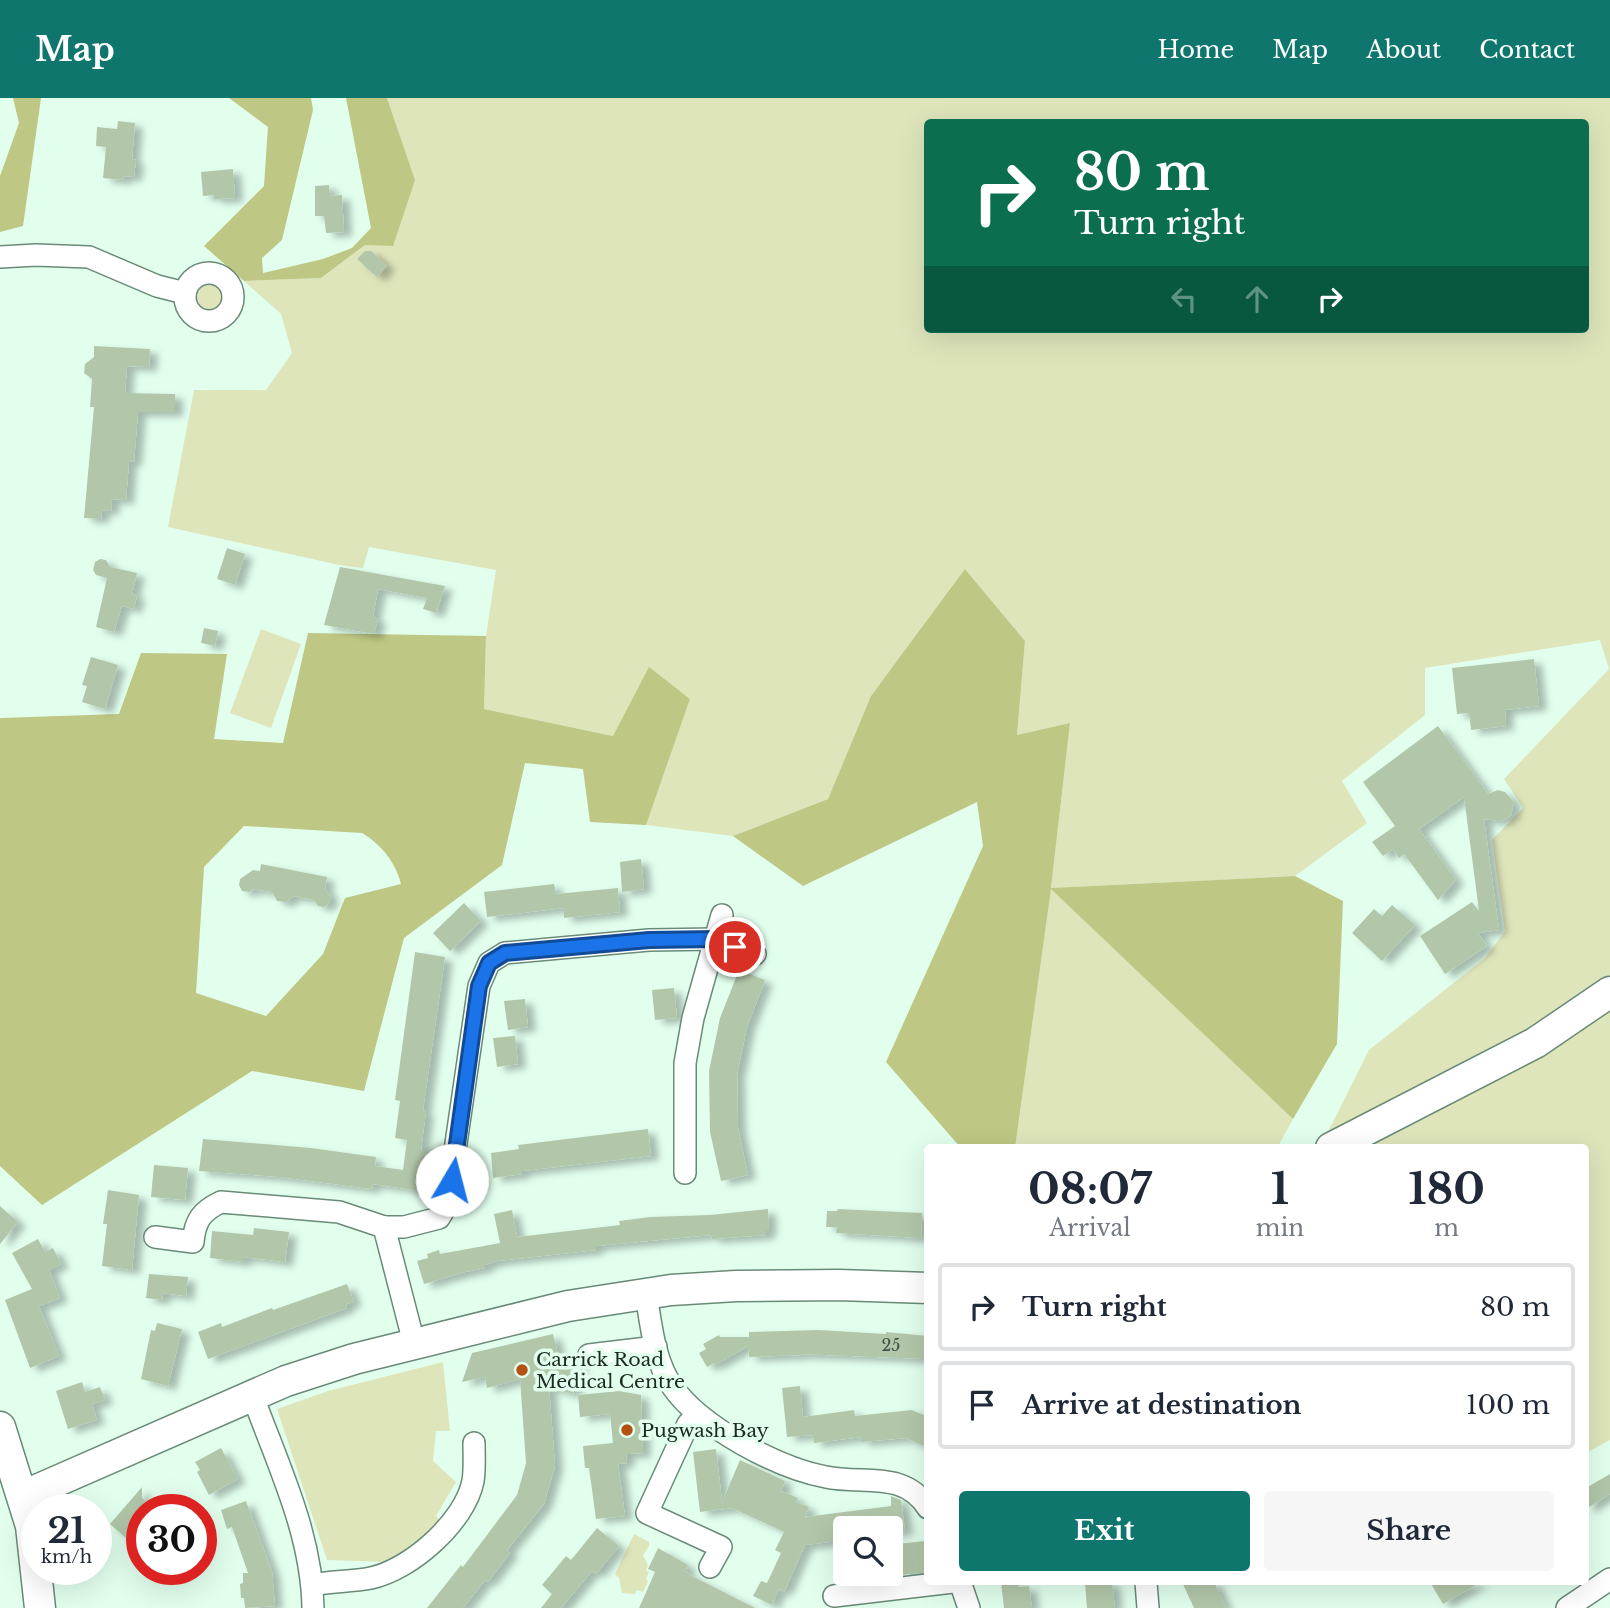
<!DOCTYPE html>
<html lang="en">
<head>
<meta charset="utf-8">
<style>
  :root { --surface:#fff; --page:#f6f6f7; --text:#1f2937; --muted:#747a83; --line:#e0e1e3; --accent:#0f766e }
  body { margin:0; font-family:"Libre Baskerville",serif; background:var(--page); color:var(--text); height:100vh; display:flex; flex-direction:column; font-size:26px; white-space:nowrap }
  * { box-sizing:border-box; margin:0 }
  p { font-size:23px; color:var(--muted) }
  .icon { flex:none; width:38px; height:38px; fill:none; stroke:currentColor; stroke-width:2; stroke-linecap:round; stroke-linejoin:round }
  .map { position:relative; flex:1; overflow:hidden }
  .side { position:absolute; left:924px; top:1046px; width:665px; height:441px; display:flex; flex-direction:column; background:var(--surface); border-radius:7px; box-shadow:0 7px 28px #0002 }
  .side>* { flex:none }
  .hud { position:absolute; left:924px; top:21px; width:665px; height:214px; border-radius:7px; box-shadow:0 7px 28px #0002; background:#0b6e4f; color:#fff; overflow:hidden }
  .tools { position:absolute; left:833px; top:1418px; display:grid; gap:14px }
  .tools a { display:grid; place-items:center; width:70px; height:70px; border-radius:7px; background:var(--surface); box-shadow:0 7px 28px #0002; font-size:35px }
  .speed { position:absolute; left:21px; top:1396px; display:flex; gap:14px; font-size:35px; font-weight:700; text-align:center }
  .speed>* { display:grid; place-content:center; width:91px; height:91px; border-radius:50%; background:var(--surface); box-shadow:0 7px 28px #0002; line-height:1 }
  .speed small { font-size:18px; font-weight:400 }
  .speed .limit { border:10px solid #d22; background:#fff; color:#111 }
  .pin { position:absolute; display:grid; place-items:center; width:60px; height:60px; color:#fff; margin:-30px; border:4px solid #fff; border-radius:50%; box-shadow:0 2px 7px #0007 }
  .me { position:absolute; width:77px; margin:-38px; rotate:8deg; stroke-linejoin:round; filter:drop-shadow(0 0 5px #0008) }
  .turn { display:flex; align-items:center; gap:24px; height:147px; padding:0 35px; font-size:32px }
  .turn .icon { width:91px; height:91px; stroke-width:2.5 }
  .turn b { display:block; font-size:49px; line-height:60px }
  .lanes { display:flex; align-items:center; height:66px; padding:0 35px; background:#0003; justify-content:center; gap:35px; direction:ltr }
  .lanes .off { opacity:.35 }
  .eta { display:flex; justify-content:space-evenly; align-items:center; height:119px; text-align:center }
  .eta b { font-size:42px; font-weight:700; line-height:49px }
  .primary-button { display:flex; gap:14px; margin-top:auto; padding:14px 35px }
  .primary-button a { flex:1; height:80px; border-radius:7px; background:var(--accent); color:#fff; font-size:28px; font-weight:700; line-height:80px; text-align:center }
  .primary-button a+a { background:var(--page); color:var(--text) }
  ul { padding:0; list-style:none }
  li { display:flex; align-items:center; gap:21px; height:88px; margin:0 14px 10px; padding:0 21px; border:4px solid var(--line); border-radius:7px }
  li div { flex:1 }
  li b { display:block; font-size:26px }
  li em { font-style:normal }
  header { display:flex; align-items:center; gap:42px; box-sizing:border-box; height:98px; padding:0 35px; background:var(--accent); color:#fff }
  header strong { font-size:33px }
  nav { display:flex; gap:38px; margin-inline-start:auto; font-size:24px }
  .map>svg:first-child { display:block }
  .green { fill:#dee5bb; fill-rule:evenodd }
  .forest { fill:#bec783; fill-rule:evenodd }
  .building { fill:#b2c7aa; filter:url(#shadow) }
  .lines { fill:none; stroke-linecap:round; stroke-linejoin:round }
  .street-casing { stroke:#698a77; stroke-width:24 }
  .secondary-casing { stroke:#698a77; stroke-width:33 }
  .street { stroke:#fff; stroke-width:21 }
  .secondary { stroke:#fff; stroke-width:30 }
  .route-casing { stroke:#114b97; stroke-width:18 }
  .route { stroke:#1a73e8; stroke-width:12 }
  .poi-dot { fill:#b35213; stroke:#e2ffee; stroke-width:2.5 }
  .labels { text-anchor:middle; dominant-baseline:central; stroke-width:7; stroke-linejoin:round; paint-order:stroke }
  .number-label { font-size:16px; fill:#425144 }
  .poi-label { font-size:19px; fill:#1c2a22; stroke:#e2ffee; text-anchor:start }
</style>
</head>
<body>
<header>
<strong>Map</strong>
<nav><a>Home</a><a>Map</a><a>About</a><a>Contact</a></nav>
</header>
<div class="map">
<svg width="1610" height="1510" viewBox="0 0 1610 1510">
  <defs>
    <filter id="shadow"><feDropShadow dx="8" dy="4.5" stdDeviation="3.5" flood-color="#0004"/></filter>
  </defs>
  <rect width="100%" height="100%" fill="#e2ffee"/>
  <!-- green -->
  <g class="green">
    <path d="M 387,0 L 1610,0 L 1610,1342 L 1586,1355 L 1586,1050 L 1320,1050 L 1369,952 L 1485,860 L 1505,833 L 1492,742 L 1523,710 L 1504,681 L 1609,571 L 1600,542 L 1425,570 L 1425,617 L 1342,683 L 1367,725 L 1295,778 L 1052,790 L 1293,1021 L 1277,1050 L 1015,1050 L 1051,790 L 1070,625 L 1017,637 L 1025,543 L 966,472 L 871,598 L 828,701 L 733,738 L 646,727 L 690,601 L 649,570 L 614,638 L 484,611 L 486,538 L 496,472 L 369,449 L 363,470 L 339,467 L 168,429 L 194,292 L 266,292 L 292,255 L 281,216 L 244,183 L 321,180 L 365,147 L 415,82 ZM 928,24 L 1586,24 L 1586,231 L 928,231 Z"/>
    <circle cx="209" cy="200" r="16"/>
    <path d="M 261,531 L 301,546 L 271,630 L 230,615 Z"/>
    <path d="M 443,1264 L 450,1333 L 436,1333 L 433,1363 L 456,1384 L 436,1418 L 441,1424 L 423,1441 L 387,1464 L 327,1462 L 277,1311 L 328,1293 Z"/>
    <path d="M 634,1436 L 649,1444 L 649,1448 L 643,1457 L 648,1468 L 646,1472 L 649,1474 L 646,1481 L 648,1483 L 643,1494 L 637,1492 L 635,1496 L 622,1495 L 619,1480 L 615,1476 Z"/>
  </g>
  <!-- forest -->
  <g class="forest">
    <path d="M 13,0 L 41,0 L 23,128 L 0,134 L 0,78 L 19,25 Z"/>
    <path d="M 229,0 L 311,0 L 313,12 L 282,142 L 262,160 L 263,175 L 323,161 L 352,150 L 371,130 L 346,0 L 387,0 L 415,82 L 393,148 L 365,147 L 321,180 L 244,183 L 204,148 L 264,88 L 268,29 Z"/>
    <path d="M 965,471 L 1025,543 L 1017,637 L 1070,625 L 1051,790 L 1295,778 L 1343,803 L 1337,946 L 1293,1021 L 1051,791 L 1015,1050 L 961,1050 L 886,964 L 983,748 L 977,704 L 803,788 L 733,738 L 828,701 L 871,598 Z"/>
    <path d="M 308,535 L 486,538 L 484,611 L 613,638 L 649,569 L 690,601 L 646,727 L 590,724 L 583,671 L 525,665 L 502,767 L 404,840 L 364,993 L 252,973 L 42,1107 L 0,1068 L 0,620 L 119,616 L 141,555 L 227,556 L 214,641 L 283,645 ZM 244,728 L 362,735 C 381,746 396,765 401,786 L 345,800 L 323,856 L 266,918 L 196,895 L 204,769 Z"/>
  </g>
  <!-- building -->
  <g class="building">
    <path d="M 118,23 L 135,25 L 132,61 L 136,62 L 134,79 L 124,78 L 123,82 L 103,80 L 106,49 L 96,48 L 97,29 L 117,31 Z"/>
    <path d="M 233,71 L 235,100 L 214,101 L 214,97 L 203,98 L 201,74 Z"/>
    <path d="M 329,87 L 330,98 L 342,97 L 344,134 L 326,135 L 324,118 L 315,118 L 315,88 Z"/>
    <path d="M 365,153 L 371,153 L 387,168 L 377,179 L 357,161 Z"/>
    <path d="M 94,248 L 150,251 L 149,269 L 127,268 L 125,295 L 175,296 L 175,314 L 138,314 L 134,364 L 129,363 L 126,402 L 112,401 L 111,413 L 102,412 L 101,421 L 84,420 L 94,309 L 90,309 L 92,281 L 84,275 L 85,266 L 94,259 Z"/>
    <path d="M 227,450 L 245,456 L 235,487 L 217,481 Z"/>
    <path d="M 100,461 L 106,462 L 110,469 L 137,475 L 132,496 L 137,497 L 134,511 L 122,508 L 114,534 L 96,529 L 107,480 L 96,477 L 93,472 L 95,464 Z"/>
    <path d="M 340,469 L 445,488 L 436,515 L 423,511 L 427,500 L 378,491 L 373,519 L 378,521 L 374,536 L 324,527 Z"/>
    <path d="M 204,530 L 218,533 L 215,548 L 201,545 Z"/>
    <path d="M 91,559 L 118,567 L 105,611 L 82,604 L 87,588 L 82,587 Z"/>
    <path d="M 1534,561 L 1539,608 L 1505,612 L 1506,628 L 1471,632 L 1469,615 L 1457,616 L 1452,570 Z"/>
    <path d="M 1438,628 L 1488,696 L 1498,692 L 1505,694 L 1514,704 L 1511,717 L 1506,721 L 1499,723 L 1484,721 L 1499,832 L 1478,835 L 1487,848 L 1445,876 L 1420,838 L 1472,804 L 1479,813 L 1464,699 L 1419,731 L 1456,782 L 1438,802 L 1404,756 L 1399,760 L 1393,751 L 1383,758 L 1372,744 L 1395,728 L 1363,684 Z"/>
    <path d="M 641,761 L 644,791 L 622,794 L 620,764 Z"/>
    <path d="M 261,766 L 327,779 L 325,790 L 331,799 L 329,805 L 324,809 L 318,808 L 314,802 L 294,798 L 286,804 L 277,803 L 272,794 L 253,791 L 249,794 L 242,793 L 239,787 L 240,781 L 253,772 L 260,773 Z"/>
    <path d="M 554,786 L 556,796 L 618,790 L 620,814 L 564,820 L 563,810 L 487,819 L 484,794 Z"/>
    <path d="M 464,805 L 481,823 L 450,853 L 433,835 Z"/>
    <path d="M 1392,807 L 1415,827 L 1382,863 L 1352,835 L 1374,811 L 1382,818 Z"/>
    <path d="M 415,854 L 445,859 L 423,1012 L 426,1013 L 421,1052 L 426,1052 L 420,1093 L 373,1086 L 372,1091 L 280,1079 L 199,1073 L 203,1041 L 311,1050 L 376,1059 L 375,1068 L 403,1072 L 407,1042 L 395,1040 L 400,1003 L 395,1002 Z"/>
    <path d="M 739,872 L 765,882 L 747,929 L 737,976 L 738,1030 L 748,1077 L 721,1083 L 710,1034 L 709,973 L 720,920 Z"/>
    <path d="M 674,890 L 677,920 L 655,922 L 652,892 Z"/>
    <path d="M 525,901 L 528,929 L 508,932 L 504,903 Z"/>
    <path d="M 515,938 L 518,966 L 497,969 L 493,940 Z"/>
    <path d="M 648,1031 L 651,1058 L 522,1073 L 522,1076 L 493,1080 L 491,1055 L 519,1051 L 518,1047 Z"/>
    <path d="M 154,1067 L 188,1070 L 185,1102 L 151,1099 Z"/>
    <path d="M 108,1092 L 139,1097 L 132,1172 L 102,1168 L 107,1126 L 103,1126 Z"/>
    <path d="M 0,1108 L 18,1124 L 0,1146 Z"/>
    <path d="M 768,1111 L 769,1133 L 766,1133 L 766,1137 L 712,1141 L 711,1137 L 596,1148 L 596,1152 L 497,1163 L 485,1167 L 485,1170 L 465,1174 L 424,1186 L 417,1163 L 428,1160 L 427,1156 L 439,1152 L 440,1156 L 500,1145 L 494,1116 L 512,1112 L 517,1139 L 620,1127 L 619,1123 L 650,1119 L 710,1117 Z"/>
    <path d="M 838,1111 L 922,1115 L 921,1140 L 836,1135 L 837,1129 L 826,1129 L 827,1113 L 837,1113 Z"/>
    <path d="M 254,1130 L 289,1134 L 285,1164 L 244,1159 L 244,1164 L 210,1160 L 212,1133 L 253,1137 Z"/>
    <path d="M 38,1141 L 45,1154 L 53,1150 L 61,1166 L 49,1172 L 60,1200 L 39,1208 L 59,1258 L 30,1270 L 5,1202 L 32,1191 L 12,1155 Z"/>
    <path d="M 149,1176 L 188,1179 L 186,1198 L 163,1195 L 162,1202 L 146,1200 Z"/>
    <path d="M 347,1186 L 354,1204 L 346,1206 L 347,1210 L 208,1261 L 198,1234 L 221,1225 L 222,1229 L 272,1210 L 273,1212 Z"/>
    <path d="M 157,1225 L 182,1231 L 168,1288 L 141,1281 L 151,1232 L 155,1233 Z"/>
    <path d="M 818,1232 L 886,1236 L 886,1234 L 928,1238 L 928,1261 L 800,1256 L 800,1257 L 749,1259 L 748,1248 L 715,1267 L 714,1265 L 707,1269 L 699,1255 L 706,1251 L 703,1246 L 719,1237 L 720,1239 L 749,1239 L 749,1234 Z"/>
    <path d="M 553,1236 L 558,1257 L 580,1266 L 573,1296 L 549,1289 L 555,1368 L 544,1406 L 507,1452 L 510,1455 L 488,1484 L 485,1482 L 463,1510 L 427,1510 L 461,1467 L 463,1469 L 517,1397 L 526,1365 L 520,1281 L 487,1290 L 485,1279 L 462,1284 L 472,1255 Z"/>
    <path d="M 82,1284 L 85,1294 L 100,1289 L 105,1302 L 92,1306 L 97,1322 L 68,1331 L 56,1293 Z"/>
    <path d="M 800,1288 L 803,1319 L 854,1312 L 855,1318 L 912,1312 L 928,1319 L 928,1350 L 906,1340 L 861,1344 L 861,1339 L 814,1345 L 813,1337 L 787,1339 L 782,1290 Z"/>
    <path d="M 619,1293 L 641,1297 L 643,1355 L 626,1356 L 627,1365 L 618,1366 L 625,1418 L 596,1421 L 589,1370 L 585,1370 L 583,1348 L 613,1345 L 610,1316 L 580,1319 L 578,1297 Z"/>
    <path d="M 221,1350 L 238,1381 L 209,1397 L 197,1374 L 200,1372 L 195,1364 Z"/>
    <path d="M 716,1351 L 722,1404 L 740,1362 L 785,1383 L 781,1393 L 798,1400 L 796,1404 L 809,1409 L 805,1419 L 891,1408 L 891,1398 L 901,1402 L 905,1433 L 891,1434 L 891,1430 L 883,1430 L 883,1427 L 845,1430 L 845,1442 L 805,1447 L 784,1494 L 779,1491 L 772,1507 L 753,1498 L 761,1483 L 767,1485 L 781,1455 L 775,1452 L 784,1434 L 732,1410 L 700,1414 L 693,1354 Z"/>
    <path d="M 1610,1376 L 1610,1396 L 1586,1411 L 1586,1390 Z"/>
    <path d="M 142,1389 L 142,1400 L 156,1412 L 142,1412 L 142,1446 L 130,1435 L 126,1440 L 110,1426 Z"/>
    <path d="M 246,1403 L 272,1474 L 275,1508 L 245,1510 L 244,1500 L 241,1500 L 240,1486 L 243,1485 L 243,1475 L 248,1475 L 232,1429 L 227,1431 L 221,1412 Z"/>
    <path d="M 597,1430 L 619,1448 L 596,1476 L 592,1473 L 561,1510 L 541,1510 L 552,1496 L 542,1487 L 566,1458 L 571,1462 Z"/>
    <path d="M 925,1443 L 928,1474 L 901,1477 L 897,1446 Z"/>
    <path d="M 658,1450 L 688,1467 L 685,1473 L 692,1478 L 755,1510 L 639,1510 L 655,1474 L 648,1471 Z"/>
    <path d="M 1001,1484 L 1018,1484 L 1019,1489 L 1029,1488 L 1032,1510 L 1004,1510 Z"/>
    <path d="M 1085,1484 L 1112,1484 L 1115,1510 L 1087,1510 Z"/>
    <path d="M 1182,1484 L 1214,1484 L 1226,1510 L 1194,1510 Z"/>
    <path d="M 1430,1484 L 1481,1484 L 1443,1506 Z"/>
  </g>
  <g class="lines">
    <defs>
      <g id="street">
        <path d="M 0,159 L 36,157 L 89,159 L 157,188 L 185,195"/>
        <circle cx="209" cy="199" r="24"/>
        <path d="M 685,1075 L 685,965 L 693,920 L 722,817"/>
        <path d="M 155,1139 L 193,1144 C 195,1122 202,1113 221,1104 L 339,1114 L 384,1129"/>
        <path d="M 646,1196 C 651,1226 654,1263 672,1288 C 700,1329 778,1370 826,1379 C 864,1387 904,1372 928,1410"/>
        <path d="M 414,1245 L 384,1129 L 404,1129 L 439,1120 L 447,1107 L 479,888 L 489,865 L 505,855 L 649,842 L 716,841 L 755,856"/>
        <path d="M 589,1257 L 656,1249"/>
        <path d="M 252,1296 C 277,1365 312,1435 313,1510"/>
        <path d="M 697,1316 L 688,1326 L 647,1415 L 721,1449 L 710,1469"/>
        <path d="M 960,1484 L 969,1510"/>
        <path d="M 1146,1484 L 1148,1510"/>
        <path d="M 312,1487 C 331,1483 351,1484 371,1480 C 410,1472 465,1424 473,1383 C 475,1371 474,1357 474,1345"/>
        <path d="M 834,1498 L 953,1484"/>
        <path d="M 1567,1510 L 1610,1481"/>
      </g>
      <g id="secondary">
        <path d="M 1331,1050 L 1535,945 L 1610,894"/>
        <path d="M 0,1329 L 31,1428 L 40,1510"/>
        <path d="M 23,1398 L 286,1283 L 354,1261 L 568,1208 L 671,1192 L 736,1188 L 839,1187 L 928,1190"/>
      </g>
    </defs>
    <!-- street casing -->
    <use href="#street" class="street-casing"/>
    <!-- secondary casing -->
    <use href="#secondary" class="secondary-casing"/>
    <!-- street -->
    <use href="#street" class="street"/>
    <!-- secondary -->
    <use href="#secondary" class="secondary"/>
  </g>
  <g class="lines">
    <defs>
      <path id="route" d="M 452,1082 L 479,888 L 489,865 L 505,855 L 649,842 L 716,841 L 735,849"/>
    </defs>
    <!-- route casing -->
    <use href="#route" class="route-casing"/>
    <!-- route -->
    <use href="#route" class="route"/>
  </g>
  <!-- markers -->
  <g class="poi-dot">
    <circle cx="522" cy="1272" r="7"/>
    <circle cx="627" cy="1332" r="7"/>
  </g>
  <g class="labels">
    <!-- number labels -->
    <g class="number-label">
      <text x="891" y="1247">25</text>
    </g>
    <!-- poi labels -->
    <g class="poi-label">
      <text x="536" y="1261">Carrick Road<tspan x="536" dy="22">Medical Centre</tspan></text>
      <text x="641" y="1332">Pugwash Bay</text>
    </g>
  </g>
</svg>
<div class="tools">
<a><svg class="icon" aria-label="search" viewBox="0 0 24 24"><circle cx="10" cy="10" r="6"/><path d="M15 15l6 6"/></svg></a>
</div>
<div class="speed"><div>21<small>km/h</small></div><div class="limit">30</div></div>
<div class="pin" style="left:735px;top:849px;background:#d93025"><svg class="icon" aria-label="arrive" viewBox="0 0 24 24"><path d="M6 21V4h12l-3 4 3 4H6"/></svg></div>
<svg class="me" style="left:452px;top:1082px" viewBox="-20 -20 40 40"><circle r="19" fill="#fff"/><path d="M0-13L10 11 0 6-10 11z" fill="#1a73e8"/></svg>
<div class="hud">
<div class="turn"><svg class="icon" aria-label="right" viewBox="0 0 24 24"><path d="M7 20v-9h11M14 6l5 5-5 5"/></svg><div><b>80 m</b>Turn right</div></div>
<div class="lanes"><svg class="icon off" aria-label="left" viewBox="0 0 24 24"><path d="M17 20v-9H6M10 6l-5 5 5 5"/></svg><svg class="icon off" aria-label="ahead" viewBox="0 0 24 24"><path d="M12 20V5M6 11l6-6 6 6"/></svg><svg class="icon" aria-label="right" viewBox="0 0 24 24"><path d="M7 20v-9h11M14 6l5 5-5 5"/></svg></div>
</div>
<section class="side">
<div class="eta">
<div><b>08:07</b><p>Arrival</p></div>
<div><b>1</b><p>min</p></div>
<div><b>180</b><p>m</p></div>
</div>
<ul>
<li><svg class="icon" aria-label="right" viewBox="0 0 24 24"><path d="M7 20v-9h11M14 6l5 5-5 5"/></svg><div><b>Turn right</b></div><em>80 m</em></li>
<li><svg class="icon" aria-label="arrive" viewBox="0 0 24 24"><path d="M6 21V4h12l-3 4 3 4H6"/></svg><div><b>Arrive at destination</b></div><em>100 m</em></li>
</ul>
<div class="primary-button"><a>Exit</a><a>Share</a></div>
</section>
</div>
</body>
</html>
